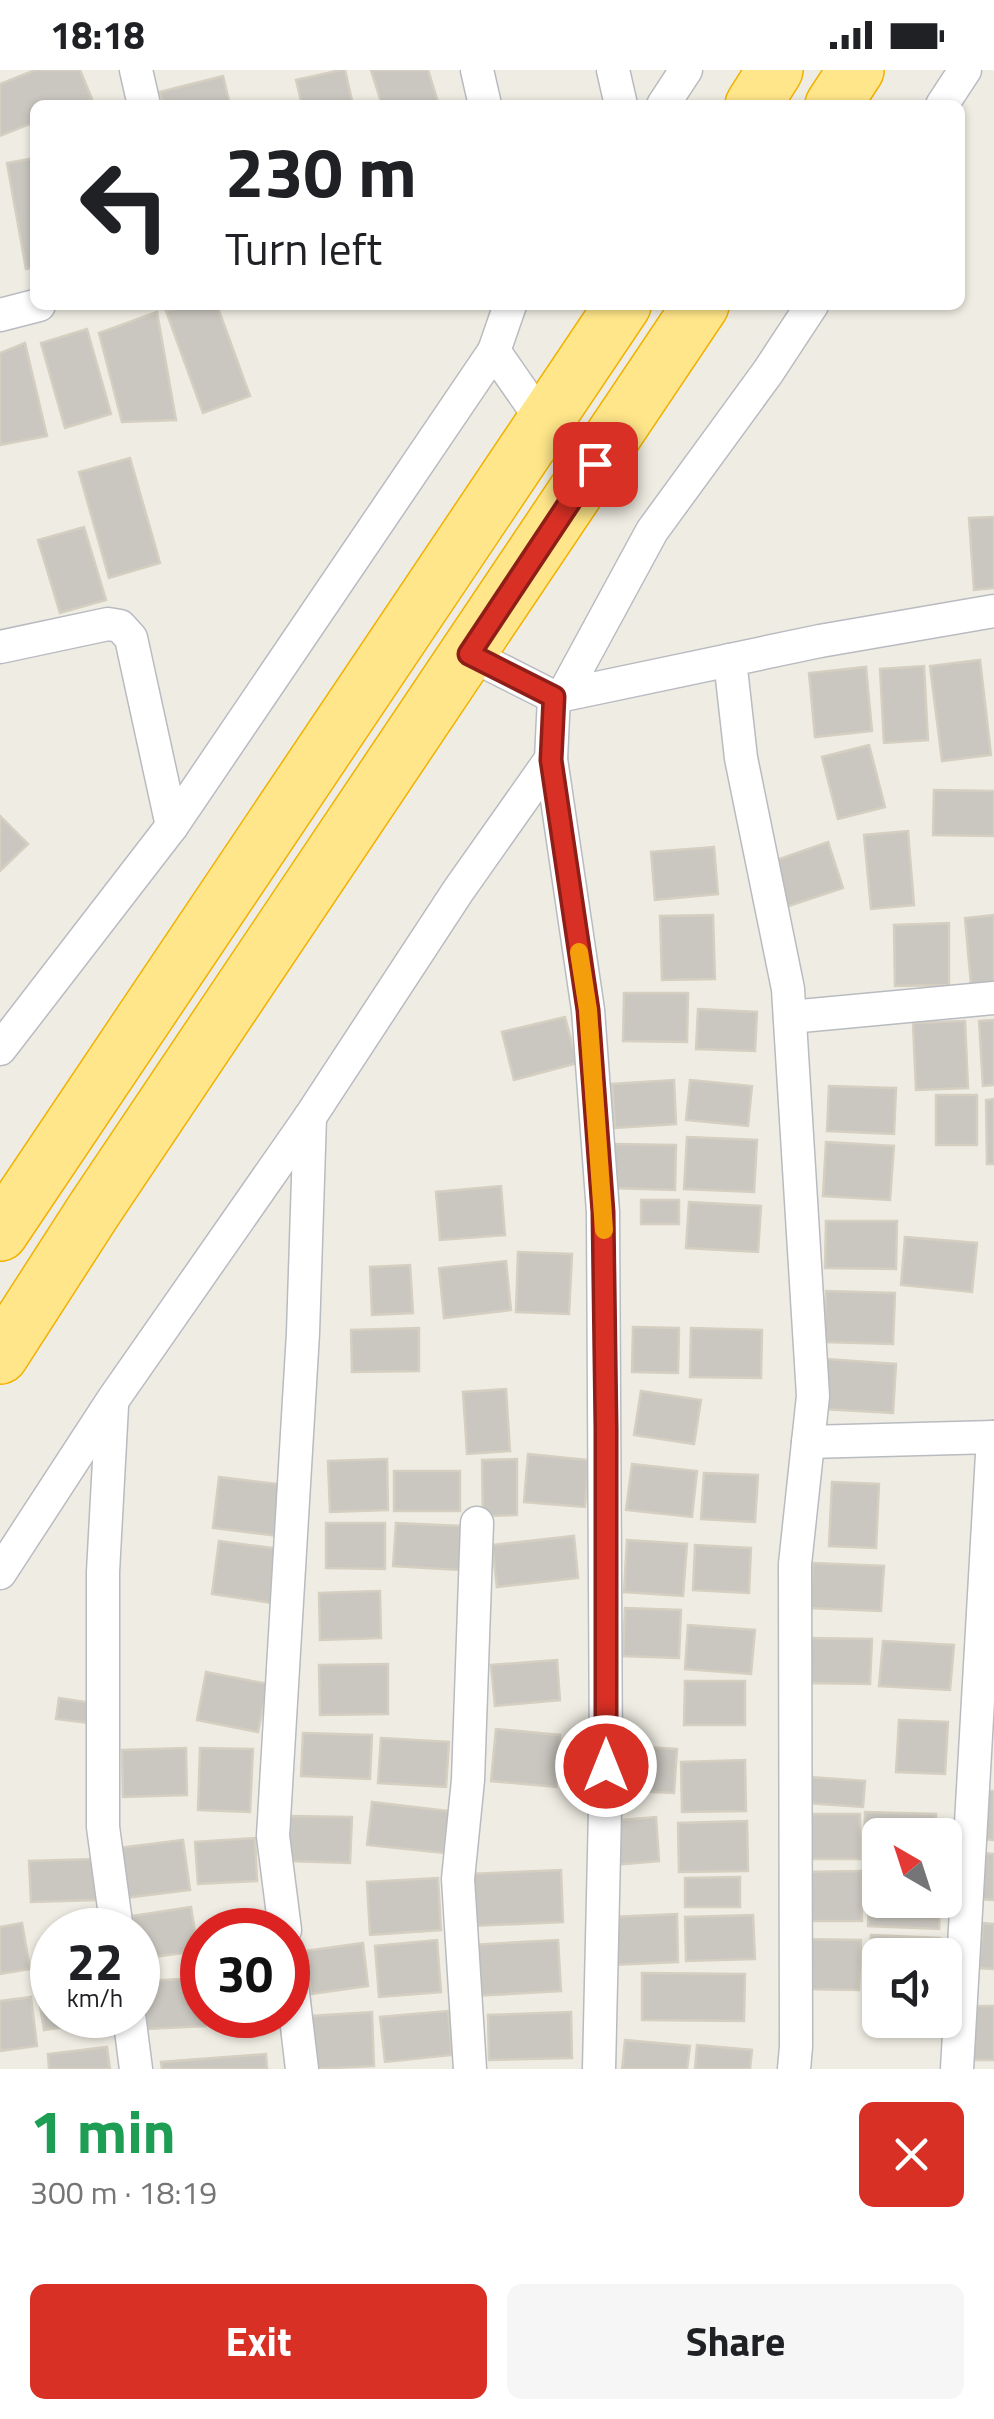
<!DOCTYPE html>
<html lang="en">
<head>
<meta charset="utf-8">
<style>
  :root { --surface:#fff; --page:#f6f6f6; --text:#202124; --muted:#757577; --accent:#d93025 }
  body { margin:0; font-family:"Titillium Web",sans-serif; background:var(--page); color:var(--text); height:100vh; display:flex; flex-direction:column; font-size:38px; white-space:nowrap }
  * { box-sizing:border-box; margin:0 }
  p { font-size:32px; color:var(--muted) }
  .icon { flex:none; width:55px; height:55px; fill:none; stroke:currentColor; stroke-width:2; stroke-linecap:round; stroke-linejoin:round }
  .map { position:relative; height:1999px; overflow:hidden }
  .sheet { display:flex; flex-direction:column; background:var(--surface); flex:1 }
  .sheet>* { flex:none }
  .banner { position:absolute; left:30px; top:30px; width:935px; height:210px; border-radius:15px; box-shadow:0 2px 8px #0004; background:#fff; color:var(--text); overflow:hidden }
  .needle { width:65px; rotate:321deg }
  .controls { position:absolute; left:862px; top:1748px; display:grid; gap:20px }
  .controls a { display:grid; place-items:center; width:100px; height:100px; border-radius:15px; background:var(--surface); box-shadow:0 2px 8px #0004; font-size:50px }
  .speed { position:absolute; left:30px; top:1838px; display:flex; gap:20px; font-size:50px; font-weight:700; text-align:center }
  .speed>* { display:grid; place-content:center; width:130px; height:130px; border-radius:50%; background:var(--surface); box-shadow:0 2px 8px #0004; line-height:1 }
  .speed small { font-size:25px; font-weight:400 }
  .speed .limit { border:15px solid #d22; background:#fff; color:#111 }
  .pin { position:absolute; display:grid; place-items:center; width:85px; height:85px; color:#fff; margin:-42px; border-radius:20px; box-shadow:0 5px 15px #0006 }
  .me { position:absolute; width:110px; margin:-55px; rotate:0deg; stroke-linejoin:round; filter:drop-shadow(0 0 8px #0008) }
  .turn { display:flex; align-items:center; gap:35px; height:210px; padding:0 30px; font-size:45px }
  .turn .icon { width:130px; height:130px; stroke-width:2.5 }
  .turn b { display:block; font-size:70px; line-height:85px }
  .round { display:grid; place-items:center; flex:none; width:105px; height:105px; border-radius:15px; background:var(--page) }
  .headline { display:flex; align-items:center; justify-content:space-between; height:170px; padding:0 30px }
  h1 { font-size:60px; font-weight:700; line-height:75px; color:#1e9e55 }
  .button { display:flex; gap:20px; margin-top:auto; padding:20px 30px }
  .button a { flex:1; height:115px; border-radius:15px; background:var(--accent); color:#fff; font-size:40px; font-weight:700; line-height:115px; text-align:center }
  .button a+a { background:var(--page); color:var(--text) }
  .status { display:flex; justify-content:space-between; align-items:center; height:70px; padding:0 50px; background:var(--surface); direction:ltr }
  .status svg { height:28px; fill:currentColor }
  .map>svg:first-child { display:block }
  .building { fill:#cac7c0; stroke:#d5cfc1; stroke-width:2.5 }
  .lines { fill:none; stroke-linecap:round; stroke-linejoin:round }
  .minor-casing { stroke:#b8bbc0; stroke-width:35 }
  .motorway-casing { stroke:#f2b100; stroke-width:58 }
  .minor { stroke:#fff; stroke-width:32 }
  .motorway { stroke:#ffe68a; stroke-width:55 }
  .route-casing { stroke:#8d1f18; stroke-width:25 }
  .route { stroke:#d93025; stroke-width:18 }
  .slow { stroke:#f59e0b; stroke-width:18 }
</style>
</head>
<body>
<div class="status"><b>18:18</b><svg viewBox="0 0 49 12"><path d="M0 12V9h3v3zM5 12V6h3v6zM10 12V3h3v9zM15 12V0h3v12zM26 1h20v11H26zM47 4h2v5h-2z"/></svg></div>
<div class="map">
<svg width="994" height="1999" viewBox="0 0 994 1999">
  <rect width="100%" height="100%" fill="#efede3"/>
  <!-- building -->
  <g class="building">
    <path d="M 35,0 L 80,0 L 92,29 L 77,35 L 35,35 L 35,52 L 0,66 L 0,14 Z"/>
    <path d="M 341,0 L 345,0 L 353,35 L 302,35 L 296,10 Z"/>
    <path d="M 371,0 L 428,0 L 439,35 L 382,35 Z"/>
    <path d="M 223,6 L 230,35 L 164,35 L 160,22 Z"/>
    <path d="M 35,88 L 35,197 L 26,199 L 7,93 Z"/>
    <path d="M 182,235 L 217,235 L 250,326 L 203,343 L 166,241 Z"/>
    <path d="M 157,242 L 176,350 L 122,352 L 99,263 Z"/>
    <path d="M 87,259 L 111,344 L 65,358 L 41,273 Z"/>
    <path d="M 25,273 L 47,366 L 0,375 L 0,283 Z"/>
    <path d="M 130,388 L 160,493 L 109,508 L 79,402 Z"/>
    <path d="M 994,447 L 994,518 L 974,520 L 969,448 Z"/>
    <path d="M 84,457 L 106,530 L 60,543 L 38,470 Z"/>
    <path d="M 980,590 L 991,685 L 942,691 L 930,596 Z"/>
    <path d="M 924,596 L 928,670 L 884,673 L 880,599 Z"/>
    <path d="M 866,597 L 872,661 L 815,667 L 809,603 Z"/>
    <path d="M 869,675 L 885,737 L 838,749 L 822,687 Z"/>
    <path d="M 934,720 L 994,721 L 994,766 L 933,765 Z"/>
    <path d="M 0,746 L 28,774 L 0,801 Z"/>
    <path d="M 908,761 L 914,835 L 871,839 L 864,765 Z"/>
    <path d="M 828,772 L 843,818 L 780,839 L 765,794 Z"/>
    <path d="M 714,777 L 718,824 L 655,830 L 651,782 Z"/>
    <path d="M 713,845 L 715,909 L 662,910 L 660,846 Z"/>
    <path d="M 994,845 L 994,913 L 971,915 L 965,848 Z"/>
    <path d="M 949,853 L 949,915 L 895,916 L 894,855 Z"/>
    <path d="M 624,923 L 688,923 L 687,972 L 623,971 Z"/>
    <path d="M 698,939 L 757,942 L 755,981 L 696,979 Z"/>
    <path d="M 565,947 L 577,993 L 514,1010 L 502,962 Z"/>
    <path d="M 994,950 L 994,1015 L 983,1016 L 979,951 Z"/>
    <path d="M 965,951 L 968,1018 L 916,1020 L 913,953 Z"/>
    <path d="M 674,1010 L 676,1054 L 615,1058 L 612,1014 Z"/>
    <path d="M 690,1010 L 752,1016 L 748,1056 L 686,1050 Z"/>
    <path d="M 829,1016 L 896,1018 L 894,1064 L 827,1061 Z"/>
    <rect x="936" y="1025" width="41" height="50"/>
    <path d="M 994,1029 L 994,1094 L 987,1094 L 986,1030 Z"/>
    <path d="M 687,1067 L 757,1070 L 754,1122 L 684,1119 Z"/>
    <path d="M 826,1072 L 894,1076 L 890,1130 L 823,1126 Z"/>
    <path d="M 613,1074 L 676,1075 L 675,1120 L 612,1118 Z"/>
    <path d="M 501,1116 L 505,1165 L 440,1170 L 436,1122 Z"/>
    <rect x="641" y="1130" width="38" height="24"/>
    <path d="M 689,1132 L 761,1136 L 758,1182 L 686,1178 Z"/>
    <path d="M 826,1151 L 897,1151 L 896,1199 L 825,1198 Z"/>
    <path d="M 905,1167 L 977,1173 L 972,1222 L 901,1215 Z"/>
    <path d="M 518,1182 L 572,1184 L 569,1244 L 516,1242 Z"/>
    <path d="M 506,1191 L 511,1240 L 444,1248 L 439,1198 Z"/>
    <path d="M 410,1195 L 413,1243 L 372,1245 L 370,1197 Z"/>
    <path d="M 826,1221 L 895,1223 L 893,1274 L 824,1272 Z"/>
    <path d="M 633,1257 L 679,1258 L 678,1303 L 632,1302 Z"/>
    <path d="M 419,1258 L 419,1301 L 352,1302 L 351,1260 Z"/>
    <path d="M 691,1258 L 762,1260 L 761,1308 L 690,1307 Z"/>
    <path d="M 826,1289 L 896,1294 L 893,1343 L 823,1339 Z"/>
    <path d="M 506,1319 L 510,1381 L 467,1384 L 463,1322 Z"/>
    <path d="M 641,1321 L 701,1330 L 694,1374 L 634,1365 Z"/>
    <path d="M 528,1384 L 589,1390 L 585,1437 L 524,1432 Z"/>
    <path d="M 387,1389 L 388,1440 L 330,1442 L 328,1391 Z"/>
    <path d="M 517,1389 L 517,1445 L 483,1446 L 482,1390 Z"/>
    <path d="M 632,1394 L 697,1401 L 692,1447 L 626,1440 Z"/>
    <rect x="394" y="1401" width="66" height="40"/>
    <path d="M 704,1403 L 758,1405 L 755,1452 L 701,1449 Z"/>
    <path d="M 219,1407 L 286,1415 L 279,1466 L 213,1458 Z"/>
    <path d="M 832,1412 L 879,1414 L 876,1478 L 829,1476 Z"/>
    <path d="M 326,1453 L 385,1453 L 385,1499 L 326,1498 Z"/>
    <path d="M 396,1453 L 461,1456 L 459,1500 L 393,1496 Z"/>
    <path d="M 574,1466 L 578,1508 L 497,1517 L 492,1475 Z"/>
    <path d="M 627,1470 L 687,1474 L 683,1526 L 624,1522 Z"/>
    <path d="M 219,1471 L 287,1480 L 279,1534 L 212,1524 Z"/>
    <path d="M 695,1475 L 751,1478 L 749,1523 L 693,1520 Z"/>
    <path d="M 813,1493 L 884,1496 L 881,1541 L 810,1538 Z"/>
    <path d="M 380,1521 L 381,1568 L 320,1570 L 319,1523 Z"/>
    <path d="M 625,1538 L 681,1540 L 679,1588 L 623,1586 Z"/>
    <path d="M 688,1555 L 755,1560 L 751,1604 L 685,1599 Z"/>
    <path d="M 807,1568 L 872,1569 L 870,1614 L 806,1613 Z"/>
    <path d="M 883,1571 L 954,1575 L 950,1620 L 879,1616 Z"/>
    <path d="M 557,1590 L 560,1630 L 495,1636 L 491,1595 Z"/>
    <path d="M 388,1594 L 388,1644 L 320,1645 L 319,1595 Z"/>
    <path d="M 206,1602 L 268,1614 L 258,1662 L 197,1650 Z"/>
    <path d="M 685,1611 L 745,1611 L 745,1655 L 684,1655 Z"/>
    <path d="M 59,1628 L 92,1633 L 90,1653 L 56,1649 Z"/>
    <path d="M 899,1650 L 948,1652 L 945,1704 L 896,1702 Z"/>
    <path d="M 496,1659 L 560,1665 L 556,1717 L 491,1711 Z"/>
    <path d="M 303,1663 L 372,1665 L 370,1709 L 301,1706 Z"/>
    <path d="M 381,1668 L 449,1672 L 446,1717 L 378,1713 Z"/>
    <path d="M 610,1675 L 677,1679 L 674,1723 L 607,1720 Z"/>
    <path d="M 186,1678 L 187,1725 L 123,1727 L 122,1680 Z"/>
    <path d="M 200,1678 L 253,1679 L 250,1742 L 198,1740 Z"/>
    <path d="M 745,1690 L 746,1741 L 682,1742 L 681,1692 Z"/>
    <path d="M 809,1707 L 865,1711 L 863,1737 L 807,1733 Z"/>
    <path d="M 984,1721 L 994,1721 L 994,1770 L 980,1769 Z"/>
    <path d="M 372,1732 L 449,1741 L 444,1783 L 367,1775 Z"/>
    <path d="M 865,1742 L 936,1744 L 936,1765 L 880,1765 L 880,1792 L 864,1791 Z"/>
    <rect x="799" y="1744" width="61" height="45"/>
    <path d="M 290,1746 L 352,1747 L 350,1793 L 288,1791 Z"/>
    <path d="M 656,1747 L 659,1791 L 614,1795 L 610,1751 Z"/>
    <path d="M 747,1751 L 748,1801 L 679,1802 L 678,1753 Z"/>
    <path d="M 255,1768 L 257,1811 L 198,1814 L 195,1772 Z"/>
    <path d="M 183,1770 L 190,1820 L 124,1828 L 118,1778 Z"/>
    <path d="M 983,1783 L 994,1784 L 994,1830 L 978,1829 Z"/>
    <path d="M 96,1789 L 97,1830 L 31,1832 L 29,1791 Z"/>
    <path d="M 561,1800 L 563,1852 L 471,1856 L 469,1804 Z"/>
    <path d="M 861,1801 L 862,1851 L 798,1851 L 798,1802 Z"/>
    <path d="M 740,1807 L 740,1837 L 685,1837 L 685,1808 Z"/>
    <path d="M 438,1808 L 441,1860 L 370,1865 L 367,1812 Z"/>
    <path d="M 870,1810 L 880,1810 L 880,1830 L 940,1830 L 939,1859 L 868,1856 Z"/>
    <path d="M 191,1837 L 198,1881 L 138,1889 L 138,1860 L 134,1860 L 132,1846 Z"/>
    <path d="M 677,1844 L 678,1892 L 612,1895 L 610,1847 Z"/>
    <path d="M 753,1845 L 755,1889 L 686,1891 L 685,1847 Z"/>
    <path d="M 22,1853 L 30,1899 L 0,1904 L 0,1857 Z"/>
    <path d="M 983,1853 L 994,1854 L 994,1899 L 979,1898 Z"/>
    <path d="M 871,1865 L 940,1868 L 939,1885 L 880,1885 L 880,1916 L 868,1916 Z"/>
    <path d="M 799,1869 L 861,1870 L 859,1920 L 798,1919 Z"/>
    <path d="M 437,1870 L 441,1922 L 379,1927 L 375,1876 Z"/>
    <path d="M 558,1870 L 561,1921 L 474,1926 L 471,1875 Z"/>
    <path d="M 363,1873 L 368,1916 L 311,1924 L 305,1881 Z"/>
    <path d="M 642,1903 L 745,1904 L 744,1951 L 642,1950 Z"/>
    <path d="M 202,1908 L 202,1945 L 206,1945 L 206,1956 L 147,1959 L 144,1911 Z"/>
    <path d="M 52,1909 L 52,1945 L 105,1945 L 105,1951 L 44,1960 L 36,1912 Z"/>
    <path d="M 31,1927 L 37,1976 L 0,1981 L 0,1931 Z"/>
    <rect x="968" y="1936" width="26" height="54"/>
    <path d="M 448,1941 L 452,1985 L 385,1992 L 380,1947 Z"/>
    <path d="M 372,1942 L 374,1996 L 313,1999 L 311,1946 Z"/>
    <path d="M 571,1942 L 572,1988 L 489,1990 L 488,1945 Z"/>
    <path d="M 221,1945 L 276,1945 L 277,1947 L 224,1960 Z"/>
    <path d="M 625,1970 L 690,1976 L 687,1999 L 622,1999 Z"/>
    <path d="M 697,1975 L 752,1980 L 750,1999 L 695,1999 Z"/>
    <path d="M 107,1977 L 110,1999 L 49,1999 L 48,1984 Z"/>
    <path d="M 266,1984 L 267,1999 L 162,1999 L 161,1992 Z"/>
  </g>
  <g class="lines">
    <defs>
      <g id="minor">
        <path d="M 136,0 L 144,35"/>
        <path d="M 477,0 L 485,35"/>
        <path d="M 613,0 L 621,35"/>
        <path d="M 663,35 L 686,0"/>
        <path d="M 942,35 L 965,0"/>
        <path d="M 0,245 L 39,235"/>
        <path d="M 494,281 L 510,235"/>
        <path d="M 0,577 L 108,554 L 120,556 L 131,568 L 172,756"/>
        <path d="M 469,584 L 554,627 L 820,571 L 994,541"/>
        <path d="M 730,590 L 741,688 L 788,919 L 813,1326 L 795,1494 L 796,1977 L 794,1999"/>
        <path d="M 563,625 L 652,461 L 768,302 L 812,235"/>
        <path d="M 554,627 L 551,689 L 588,940 L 603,1142 L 606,1697 L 599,1999"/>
        <path d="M 790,947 L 994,928"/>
        <path d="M 0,979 L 172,756 L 494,281 L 544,353"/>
        <path d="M 112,1336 L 103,1502 L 103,1757 L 117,1860"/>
        <path d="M 808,1372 L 994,1367"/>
        <path d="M 0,1503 L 112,1331 L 310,1047 L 458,821 L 551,689"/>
        <path d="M 285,1860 L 273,1766 L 303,1263 L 310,1047"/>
        <path d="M 288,1881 L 302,1999"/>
        <path d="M 129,1945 L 136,1999"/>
        <path d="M 470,1999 L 458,1809 L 468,1710 L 477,1453"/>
        <path d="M 957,1999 L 993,1367"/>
      </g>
      <g id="motorway">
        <path d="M 753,35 L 775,0"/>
        <path d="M 833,35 L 856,0"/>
        <path d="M 0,1163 L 623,235"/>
        <path d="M 0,1286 L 94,1140 L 701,235"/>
      </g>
    </defs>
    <!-- minor casing -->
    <use href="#minor" class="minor-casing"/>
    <!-- motorway casing -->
    <use href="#motorway" class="motorway-casing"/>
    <!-- minor -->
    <use href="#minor" class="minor"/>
    <!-- motorway -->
    <use href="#motorway" class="motorway"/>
  </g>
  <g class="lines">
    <defs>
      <path id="route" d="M 595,394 L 469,584 L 554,627 L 551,690 L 588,940 L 603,1142 L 606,1358 L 606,1696"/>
    </defs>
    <!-- route casing -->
    <use href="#route" class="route-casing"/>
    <!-- route -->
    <use href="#route" class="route"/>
    <!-- slow -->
    <path class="slow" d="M 579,882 L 588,940 L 604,1160"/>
  </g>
</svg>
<div class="controls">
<a><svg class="needle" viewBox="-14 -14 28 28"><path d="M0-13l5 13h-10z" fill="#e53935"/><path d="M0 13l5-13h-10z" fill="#757577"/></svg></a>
<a><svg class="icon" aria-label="sound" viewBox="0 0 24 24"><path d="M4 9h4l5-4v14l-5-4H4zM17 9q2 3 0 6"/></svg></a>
</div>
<div class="speed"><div>22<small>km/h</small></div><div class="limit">30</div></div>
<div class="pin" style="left:595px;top:394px;background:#d93025"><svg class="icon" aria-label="arrive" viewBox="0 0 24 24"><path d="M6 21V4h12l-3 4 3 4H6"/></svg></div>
<svg class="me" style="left:606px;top:1696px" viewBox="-20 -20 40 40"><circle r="17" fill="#d93025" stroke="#fff" stroke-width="3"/><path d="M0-11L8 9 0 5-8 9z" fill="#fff"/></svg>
<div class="banner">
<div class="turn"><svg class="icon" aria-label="left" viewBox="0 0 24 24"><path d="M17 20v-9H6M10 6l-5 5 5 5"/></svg><div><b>230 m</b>Turn left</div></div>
</div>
</div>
<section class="sheet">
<div class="headline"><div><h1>1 min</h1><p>300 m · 18:19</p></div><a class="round" style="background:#d93025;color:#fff"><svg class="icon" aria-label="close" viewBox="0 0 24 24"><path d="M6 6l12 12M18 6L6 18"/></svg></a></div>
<div class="button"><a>Exit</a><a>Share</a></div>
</section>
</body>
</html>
